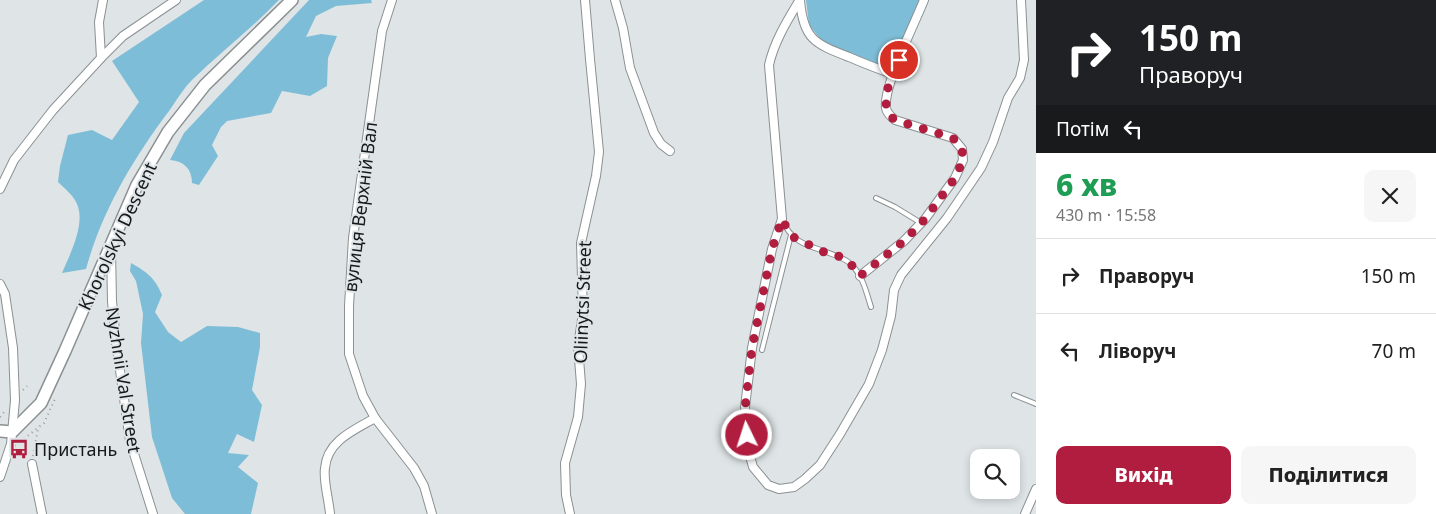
<!DOCTYPE html>
<html lang="uk">
<head>
<meta charset="utf-8">
<style>
  :root { --surface:#fff; --page:#f6f6f6; --text:#222; --muted:#767676; --line:#e0e0e0; --accent:#b01d3f }
  body { margin:0; font-family:"Noto Sans",sans-serif; background:var(--page); color:var(--text); height:100vh; display:flex; flex-direction:column; font-size:19px; white-space:nowrap }
  * { box-sizing:border-box; margin:0 }
  p { font-size:16px; color:var(--muted) }
  .icon { flex:none; width:28px; height:28px; fill:none; stroke:currentColor; stroke-width:2; stroke-linecap:round; stroke-linejoin:round }
  .map { position:relative; flex:1; overflow:hidden }
  .details { display:flex; flex-direction:column; background:var(--surface); width:400px }
  .details>* { flex:none }
  .guide { background:#202124; color:#fff; overflow:hidden }
  .fabs { position:absolute; left:970px; top:449px; display:grid; gap:10px }
  .fabs a { display:grid; place-items:center; width:50px; height:50px; border-radius:10px; background:var(--surface); box-shadow:0 2px 8px #0003; font-size:25px }
  .pin { position:absolute; display:grid; place-items:center; width:42px; height:42px; color:#fff; margin:-21px; border:2px solid #fff; border-radius:50%; box-shadow:0 1px 5px #0007 }
  .me { position:absolute; width:55px; margin:-28px; rotate:356deg; stroke-linejoin:round; filter:drop-shadow(0 0 4px #0008) }
  .turn { display:flex; align-items:center; gap:18px; height:105px; padding:0 20px; font-size:22px }
  .turn .icon { width:65px; height:65px; stroke-width:2.5 }
  .turn b { display:block; font-size:35px; line-height:42px }
  .then { display:flex; align-items:center; height:48px; padding:0 20px; background:#0003; gap:10px; font-size:19px }
  .round { display:grid; place-items:center; flex:none; width:52px; height:52px; border-radius:10px; background:var(--page) }
  .headline { display:flex; align-items:center; justify-content:space-between; height:85px; padding:0 20px }
  h1 { font-size:30px; font-weight:800; line-height:38px; color:#1e9e55 }
  .primary-button { display:flex; gap:10px; margin-top:auto; padding:10px 20px }
  .primary-button a { flex:1; height:58px; border-radius:10px; background:var(--accent); color:#fff; font-size:20px; font-weight:800; line-height:58px; text-align:center }
  .primary-button a+a { background:var(--page); color:var(--text) }
  ul { padding:0; list-style:none }
  li { display:flex; align-items:center; gap:15px; height:75px; padding:0 20px; border-top:1px solid var(--line) }
  li div { flex:1 }
  li b { display:block; font-size:19px }
  li em { font-style:normal }
  main { display:flex; flex:1; min-height:0 }
  .map>svg:first-child { display:block }
  .green { fill:#7ebdd7 }
  .lines { fill:none; stroke-linecap:round; stroke-linejoin:round }
  .service-casing { stroke:#8b9092; stroke-width:6 }
  .minor-casing { stroke:#8b9092; stroke-width:10 }
  .secondary-casing { stroke:#8b9092; stroke-width:14 }
  .path { stroke:#989c9e; stroke-width:2; stroke-dasharray:1 4; stroke-linecap:butt }
  .service { stroke:#fff; stroke-width:4 }
  .minor { stroke:#fff; stroke-width:8 }
  .secondary { stroke:#fff; stroke-width:11 }
  .route { stroke:#b01d3f; stroke-width:9; stroke-dasharray:0 16.2 }
  .labels { text-anchor:middle; dominant-baseline:central; stroke-width:4; stroke-linejoin:round; paint-order:stroke }
  .street-label { font-size:18px; fill:#161819; stroke:#dfe5e7 }
  .poi-label { font-size:18px; fill:#161819; stroke:#dfe5e7; text-anchor:start }
</style>
</head>
<body>
<main>
<div class="map">
<svg width="1036" height="514" viewBox="0 0 1036 514">
  <rect width="100%" height="100%" fill="#dfe5e7"/>
  <!-- green -->
  <g class="green">
    <path d="M 204,0 L 279,0 C 251,29 220,53 192,80 C 183,89 176,101 169,111 C 133,159 102,211 86,269 L 62,273 C 70,254 87,222 76,202 C 73,195 64,188 58,182 L 60,166 L 68,135 L 92,130 L 112,140 L 139,102 L 112,61 Z"/>
    <path d="M 309,0 L 371,0 L 372,3 L 336,6 L 316,16 L 306,37 L 321,34 L 337,36 L 328,58 L 327,86 L 310,96 L 282,91 L 271,113 L 227,121 L 221,127 L 212,145 L 218,156 L 199,185 L 192,183 C 192,169 184,161 170,160 L 184,133 Z"/>
    <path d="M 806,0 L 919,0 L 899,48 L 885,65 L 875,64 L 825,45 L 809,25 Z"/>
    <path d="M 131,263 C 147,272 155,278 162,295 L 155,312 L 168,332 L 181,342 L 207,326 L 238,327 L 260,333 L 260,347 L 252,390 L 262,405 L 254,442 L 237,434 L 228,453 L 249,455 L 238,467 L 258,483 L 251,514 L 185,514 L 172,498 L 152,437 L 141,343 L 143,314 L 136,281 L 130,271 Z"/>
  </g>
  <g class="lines">
    <defs>
      <g id="service">
        <path d="M 876,198 L 895,207 L 921,223"/>
        <path d="M 782,220 C 791,240 804,245 824,251 C 833,255 844,257 852,265 C 863,277 866,291 871,307"/>
        <path d="M 762,350 L 791,235"/>
        <path d="M 1014,395 L 1036,404"/>
      </g>
      <g id="minor">
        <path d="M 392,0 L 382,31 L 353,238 L 349,306 L 349,354 L 363,396 L 375,418 L 414,468 L 424,486 L 432,514"/>
        <path d="M 615,0 L 623,28 L 630,68 L 654,133 L 661,144 L 670,151"/>
        <path d="M 800,0 C 803,39 815,44 849,57 C 863,63 878,69 893,74"/>
        <path d="M 799,1 C 787,21 774,42 769,65 L 782,219 L 772,249 L 752,348 L 745,407 L 748,449 L 753,467 L 768,485 L 779,489 L 794,487 L 805,479 L 820,465 L 840,434 L 869,384 L 882,350 L 891,316 L 894,290 L 901,275 L 947,218 L 981,168 L 993,142 L 1008,98 L 1020,78 L 1024,60 L 1021,0"/>
        <path d="M 101,58 L 123,36 L 176,0"/>
        <path d="M 0,189 L 14,160 L 53,110 L 101,58 L 99,22 L 103,0"/>
        <path d="M 111,250 L 112,301 L 116,342 L 130,441 L 153,514"/>
        <path d="M 860,276 L 904,241 L 925,219 L 955,178 L 963,160 L 962,149 L 953,138 L 895,120 C 891,116 887,114 886,108 C 883,86 915,23 924,0"/>
        <path d="M 0,284 L 5,294 L 13,348 L 15,400 L 11,444 L 0,477"/>
        <path d="M 32,464 L 42,514"/>
        <path d="M 330,514 C 329,500 323,481 325,468 C 327,441 354,430 375,418"/>
        <path d="M 570,514 L 566,495 L 565,463 L 578,417 L 581,384 L 578,346 L 583,313 L 581,243 L 596,176 L 599,152 L 590,59 L 585,0"/>
        <path d="M 1025,514 L 1036,489"/>
      </g>
      <path id="secondary" d="M 0,431 L 12,432 L 41,403 L 65,351 L 137,185 L 168,132 L 205,85 L 292,0"/>
    </defs>
    <!-- service casing -->
    <use href="#service" class="service-casing"/>
    <!-- minor casing -->
    <use href="#minor" class="minor-casing"/>
    <!-- secondary casing -->
    <use href="#secondary" class="secondary-casing"/>
    <!-- path -->
    <g class="path">
      <path d="M 23,390 L 27,386"/>
      <path d="M 0,417 L 5,411"/>
      <path d="M 20,442 L 44,423 L 55,399"/>
      <path d="M 33,456 L 38,429"/>
    </g>
    <!-- service -->
    <use href="#service" class="service"/>
    <!-- minor -->
    <use href="#minor" class="minor"/>
    <!-- secondary -->
    <use href="#secondary" class="secondary"/>
  </g>
  <g class="lines">
    <!-- route -->
    <path class="route" d="M 747,435 L 745,408 L 752,348 L 772,249 L 782,219 L 791,236 L 824,252 L 835,254 L 850,263 L 860,276 L 904,241 L 925,219 L 955,178 L 963,160 L 962,149 L 953,138 L 895,120 C 876,107 892,76 899,60"/>
  </g>
  <!-- icons -->
  <defs>
    <symbol id="bus-bare" viewBox="-9 -9 18 18"><path d="M-5-6H5V4H4V6H2V4H-2V6H-4V4H-5ZM-3.5-4V0h7V-4ZM-3.5 1.2v1.5H-2V1.2ZM2 1.2v1.5H3.5V1.2Z" fill="#b01d3f" stroke="#dfe5e7" stroke-width="2.5" paint-order="stroke"/></symbol>
  </defs>
  <g fill-rule="evenodd">
    <use href="#bus-bare" x="5" y="435" width="28" height="28"/>
  </g>
  <g class="labels">
    <!-- street labels -->
    <g class="street-label">
      <text transform="translate(360 207) rotate(-83)">вулиця Верхній Вал</text>
      <text transform="translate(117 236) rotate(-65)">Khorolskyi Descent</text>
      <text transform="translate(582 302) rotate(-88)">Oliinytsi Street</text>
      <text transform="translate(124 380) rotate(81)">Nyzhnii Val Street</text>
    </g>
    <!-- poi labels -->
    <g class="poi-label">
      <text x="34" y="449">Пристань</text>
    </g>
  </g>
</svg>
<div class="fabs">
<a><svg class="icon" aria-label="search" viewBox="0 0 24 24"><circle cx="10" cy="10" r="6"/><path d="M15 15l6 6"/></svg></a>
</div>
<div class="pin" style="left:899px;top:60px;background:#d93025"><svg class="icon" aria-label="arrive" viewBox="0 0 24 24"><path d="M6 21V4h12l-3 4 3 4H6"/></svg></div>
<svg class="me" style="left:747px;top:435px" viewBox="-20 -20 40 40"><circle r="17" fill="#b01d3f" stroke="#fff" stroke-width="3"/><path d="M0-11L8 9 0 5-8 9z" fill="#fff"/></svg>
</div>
<section class="details">
<div class="guide">
<div class="turn"><svg class="icon" aria-label="right" viewBox="0 0 24 24"><path d="M7 20v-9h11M14 6l5 5-5 5"/></svg><div><b>150 m</b>Праворуч</div></div>
<div class="then">Потім<svg class="icon" aria-label="left" viewBox="0 0 24 24"><path d="M17 20v-9H6M10 6l-5 5 5 5"/></svg></div>
</div>
<div class="headline"><div><h1>6 хв</h1><p>430 m · 15:58</p></div><a class="round"><svg class="icon" aria-label="close" viewBox="0 0 24 24"><path d="M6 6l12 12M18 6L6 18"/></svg></a></div>
<ul>
<li><svg class="icon" aria-label="right" viewBox="0 0 24 24"><path d="M7 20v-9h11M14 6l5 5-5 5"/></svg><div><b>Праворуч</b></div><em>150 m</em></li>
<li><svg class="icon" aria-label="left" viewBox="0 0 24 24"><path d="M17 20v-9H6M10 6l-5 5 5 5"/></svg><div><b>Ліворуч</b></div><em>70 m</em></li>
</ul>
<div class="primary-button"><a>Вихід</a><a>Поділитися</a></div>
</section>
</main>
</body>
</html>
